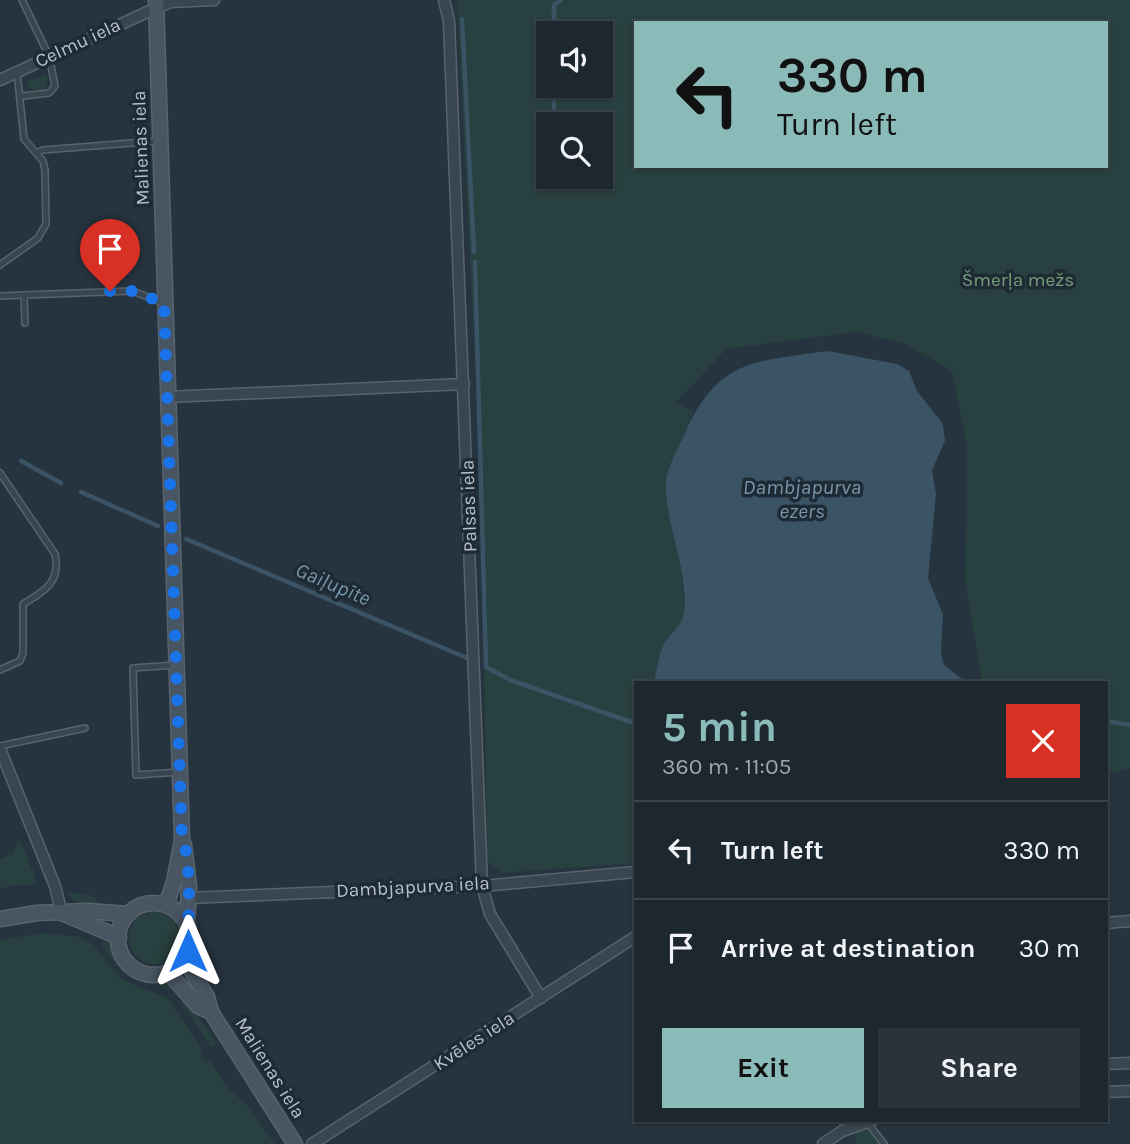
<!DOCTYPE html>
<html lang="en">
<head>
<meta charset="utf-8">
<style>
  :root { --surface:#1c272f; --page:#29333b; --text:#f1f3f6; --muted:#a0a5aa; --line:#3a444b; --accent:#8bbbb9 }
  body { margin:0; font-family:Karla,sans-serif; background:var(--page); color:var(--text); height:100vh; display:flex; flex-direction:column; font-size:26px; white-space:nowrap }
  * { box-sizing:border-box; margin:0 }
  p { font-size:23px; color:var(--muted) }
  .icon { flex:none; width:38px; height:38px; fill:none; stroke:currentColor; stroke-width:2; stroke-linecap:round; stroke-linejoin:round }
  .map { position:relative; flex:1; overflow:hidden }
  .sheet { position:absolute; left:634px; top:681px; width:474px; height:441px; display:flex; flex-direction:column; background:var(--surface); border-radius:0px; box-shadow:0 2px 5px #0004,0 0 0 2px var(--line) }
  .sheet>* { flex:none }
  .hud { position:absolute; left:634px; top:21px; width:474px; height:147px; border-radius:0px; box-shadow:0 2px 5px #0004,0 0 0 2px var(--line); background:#8bbbb9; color:#111; overflow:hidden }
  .buttons { position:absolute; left:536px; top:21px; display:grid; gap:14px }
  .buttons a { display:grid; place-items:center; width:77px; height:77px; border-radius:0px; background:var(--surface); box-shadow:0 2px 5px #0004,0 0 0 2px var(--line); font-size:35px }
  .pin { position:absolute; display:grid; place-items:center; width:60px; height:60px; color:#fff; margin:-72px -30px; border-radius:50% 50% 50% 0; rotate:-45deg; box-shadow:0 0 7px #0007 }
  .pin .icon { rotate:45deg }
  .me { position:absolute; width:77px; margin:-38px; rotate:0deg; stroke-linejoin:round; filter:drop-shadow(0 0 5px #0008) }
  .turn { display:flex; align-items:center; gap:24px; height:147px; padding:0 28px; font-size:32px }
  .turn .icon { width:91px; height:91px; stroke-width:2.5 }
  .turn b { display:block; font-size:49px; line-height:60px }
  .round { display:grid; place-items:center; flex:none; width:74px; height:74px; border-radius:0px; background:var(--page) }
  .summary { display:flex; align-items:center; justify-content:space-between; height:119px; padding:0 28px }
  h1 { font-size:42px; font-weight:700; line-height:52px; color:var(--accent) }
  .action { display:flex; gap:14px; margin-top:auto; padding:14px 28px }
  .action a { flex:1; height:80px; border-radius:0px; background:var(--accent); color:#111; font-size:28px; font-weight:700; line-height:80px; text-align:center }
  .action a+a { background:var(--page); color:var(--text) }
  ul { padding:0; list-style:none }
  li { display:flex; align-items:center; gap:21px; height:98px; padding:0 28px; border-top:2px solid var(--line) }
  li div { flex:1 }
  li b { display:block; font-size:26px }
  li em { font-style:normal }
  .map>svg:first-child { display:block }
  .green { fill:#28403f; fill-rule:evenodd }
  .water { fill:#3a5365 }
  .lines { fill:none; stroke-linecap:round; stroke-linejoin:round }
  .stream { stroke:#3a5365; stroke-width:4.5 }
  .lane-casing { stroke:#58636d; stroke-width:8 }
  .street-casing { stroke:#58636d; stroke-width:13 }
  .secondary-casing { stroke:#58636d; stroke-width:17 }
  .lane { stroke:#3a464f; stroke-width:5 }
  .street { stroke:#3a464f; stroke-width:10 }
  .secondary { stroke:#485562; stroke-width:14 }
  .route { stroke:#1a73e8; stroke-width:12; stroke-dasharray:0 21.6 }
  .labels { text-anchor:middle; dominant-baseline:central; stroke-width:7; stroke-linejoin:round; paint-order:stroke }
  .street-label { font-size:19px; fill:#b6c0ca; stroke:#1f2b34 }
  .park-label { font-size:19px; fill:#759f79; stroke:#1f2b34 }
  .water-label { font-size:21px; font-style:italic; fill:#7896ab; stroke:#1f2b34 }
</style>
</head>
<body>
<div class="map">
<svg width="1130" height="1144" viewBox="0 0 1130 1144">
  <rect width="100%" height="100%" fill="#26343f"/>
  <!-- green -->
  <g class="green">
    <path d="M 457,0 L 1130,0 L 1130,769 L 1106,773 L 1106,682 L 982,682 L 965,581 L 967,446 L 952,371 L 905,344 L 856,332 L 726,349 L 677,402 L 694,412 L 671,463 L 666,485 L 682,575 L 684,611 L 681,625 L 663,648 L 654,682 L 635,682 L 635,716 L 631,722 L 635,732 L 635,863 L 502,873 L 487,861 L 482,499 ZM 635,23 L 1106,23 L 1106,166 L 635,166 ZM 548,33 L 600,33 L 600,86 L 548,86 ZM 548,124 L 600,124 L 600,177 L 548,177 Z"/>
    <path d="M 47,74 L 47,83 L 44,89 C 35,91 30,90 26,82 Z"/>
    <path d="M 17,841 L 21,842 L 37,882 L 35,885 L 13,885 L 0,889 L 0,859 L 13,854 Z"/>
    <path d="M 65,892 L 92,895 L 96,899 L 96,907 L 77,902 Z"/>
    <circle cx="155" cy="938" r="26"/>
    <path d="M 44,933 L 81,937 L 94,945 L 121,979 L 167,998 L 204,1052 L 200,1054 L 206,1063 L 210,1061 L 227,1087 L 251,1109 L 275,1144 L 0,1144 L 0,940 Z"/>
    <path d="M 102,934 C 115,942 114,956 124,967 C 138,981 156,977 172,984 L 174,989 L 167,990 C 146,982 98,963 102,934 Z"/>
    <path d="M 185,996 L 216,1044 L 211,1047 L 181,1002 Z"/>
    <path d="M 867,1128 L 879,1144 L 856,1144 L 854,1133 Z"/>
  </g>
  <!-- water -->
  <path class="water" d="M 828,351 L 897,364 L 909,371 L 917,391 L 943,424 L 945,441 L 932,470 L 936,494 L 928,578 L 943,615 L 941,653 L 944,665 L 966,682 L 654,682 C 657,671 658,657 663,646 C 670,632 682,628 684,611 C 688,568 666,527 666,485 C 666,469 677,450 684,435 C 718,358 753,362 828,351 Z"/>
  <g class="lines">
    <!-- stream -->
    <g class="stream">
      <path d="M 462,19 L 474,252"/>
      <path d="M 554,33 L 554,5 L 561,0"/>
      <path d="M 554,86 L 554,124"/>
      <path d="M 475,262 L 486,667"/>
      <path d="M 21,461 L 61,483"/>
      <path d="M 81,492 L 158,526"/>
      <path d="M 186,539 L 467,658"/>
      <path d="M 486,667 L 510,680 L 631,722"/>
      <path d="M 1106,721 L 1130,725"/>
    </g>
    <defs>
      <g id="lane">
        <path d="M 22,0 L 49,56 L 55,86 L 49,93 L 22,96"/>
        <path d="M 36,153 L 43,150 L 157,141"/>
        <path d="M 0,265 L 38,238 L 46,224 L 45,170 L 43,161 L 24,139 L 17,72"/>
        <path d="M 0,296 L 24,295"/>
        <path d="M 25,323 L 24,295 L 132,291 L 164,303"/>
        <path d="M 0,473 L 55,554 C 61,582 45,591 23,604 L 23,653 L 20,661 L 0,670"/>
        <path d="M 176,665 L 133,668 L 136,775 L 180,772"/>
        <path d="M 0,746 L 85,728"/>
        <path d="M 867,1122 L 884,1144"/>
      </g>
      <g id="street">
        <path d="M 444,0 L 449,21 L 482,886 L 490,914 L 541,998"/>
        <path d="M 0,80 L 156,8 L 171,2 L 214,0"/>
        <path d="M 167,397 L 464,384"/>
        <path d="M 0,749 L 55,886 L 62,914"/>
        <path d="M 189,898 L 482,886 L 635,872"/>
        <path d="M 1106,923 L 1130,921"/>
        <path d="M 1106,1064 L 1130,1063"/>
        <path d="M 1106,1092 L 1130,1091"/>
        <path d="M 312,1144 L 635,937"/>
        <path d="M 823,1144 L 842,1131 L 873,1120"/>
      </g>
      <g id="secondary">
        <path d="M 156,0 L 182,840 L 174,882 L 166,905"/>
        <path d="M 184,845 L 189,886 L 187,926"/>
        <circle cx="154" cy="939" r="36"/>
        <path d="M 64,914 L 119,937"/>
        <path d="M 0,919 L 37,913 L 87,911 L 128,914"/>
        <path d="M 184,958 L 207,997 L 211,1012 L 295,1144"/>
        <path d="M 168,972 L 198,1006 L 211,1012"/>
      </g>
    </defs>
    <!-- lane casing -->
    <use href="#lane" class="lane-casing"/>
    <!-- street casing -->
    <use href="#street" class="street-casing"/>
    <!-- secondary casing -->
    <use href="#secondary" class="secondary-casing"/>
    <!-- lane -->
    <use href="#lane" class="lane"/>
    <!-- street -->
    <use href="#street" class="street"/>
    <!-- secondary -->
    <use href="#secondary" class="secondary"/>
  </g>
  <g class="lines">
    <!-- route -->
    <path class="route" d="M 110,291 L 132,291 L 164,303 L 182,840 L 187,854 L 189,886 L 188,951"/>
  </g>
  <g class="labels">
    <!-- street labels -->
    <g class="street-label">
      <text transform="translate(78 43) rotate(-25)">Celmu iela</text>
      <text transform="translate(141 148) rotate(-92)">Malienas iela</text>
      <text transform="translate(469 506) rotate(-92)">Palsas iela</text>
      <text transform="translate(413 887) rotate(-3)">Dambjapurva iela</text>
      <text transform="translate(474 1041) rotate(-33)">Kvēles iela</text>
      <text transform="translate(270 1068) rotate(58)">Malienas iela</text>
    </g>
    <!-- park labels -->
    <g class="park-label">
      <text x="1018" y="280">Šmerļa mežs</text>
    </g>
    <!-- water labels -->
    <g class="water-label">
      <text x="802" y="487">Dambjapurva<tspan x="802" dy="24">ezers</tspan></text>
      <text transform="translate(333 584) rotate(23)">Gaiļupīte</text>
    </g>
  </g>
</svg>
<div class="buttons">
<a><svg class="icon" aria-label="sound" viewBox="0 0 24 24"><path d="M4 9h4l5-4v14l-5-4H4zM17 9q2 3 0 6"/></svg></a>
<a><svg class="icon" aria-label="search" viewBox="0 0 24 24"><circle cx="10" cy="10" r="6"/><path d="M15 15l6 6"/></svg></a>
</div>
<div class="pin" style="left:110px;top:291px;background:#d93025"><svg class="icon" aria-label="arrive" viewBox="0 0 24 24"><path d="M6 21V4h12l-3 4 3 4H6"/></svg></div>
<svg class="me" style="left:188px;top:951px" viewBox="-20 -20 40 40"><path d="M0-17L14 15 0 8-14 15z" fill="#1a73e8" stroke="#fff" stroke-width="4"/></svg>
<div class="hud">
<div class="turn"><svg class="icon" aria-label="left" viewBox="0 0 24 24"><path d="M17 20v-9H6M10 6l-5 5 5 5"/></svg><div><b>330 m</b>Turn left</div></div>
</div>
<section class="sheet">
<div class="summary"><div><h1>5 min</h1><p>360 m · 11:05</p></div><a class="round" style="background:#d93025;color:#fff"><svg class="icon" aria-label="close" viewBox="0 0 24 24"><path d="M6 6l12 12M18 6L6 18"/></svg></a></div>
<ul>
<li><svg class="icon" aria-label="left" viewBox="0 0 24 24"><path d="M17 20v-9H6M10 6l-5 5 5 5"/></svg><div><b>Turn left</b></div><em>330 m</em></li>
<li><svg class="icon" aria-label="arrive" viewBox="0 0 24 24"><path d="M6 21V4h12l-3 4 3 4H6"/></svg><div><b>Arrive at destination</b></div><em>30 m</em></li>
</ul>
<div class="action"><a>Exit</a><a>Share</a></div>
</section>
</div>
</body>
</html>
